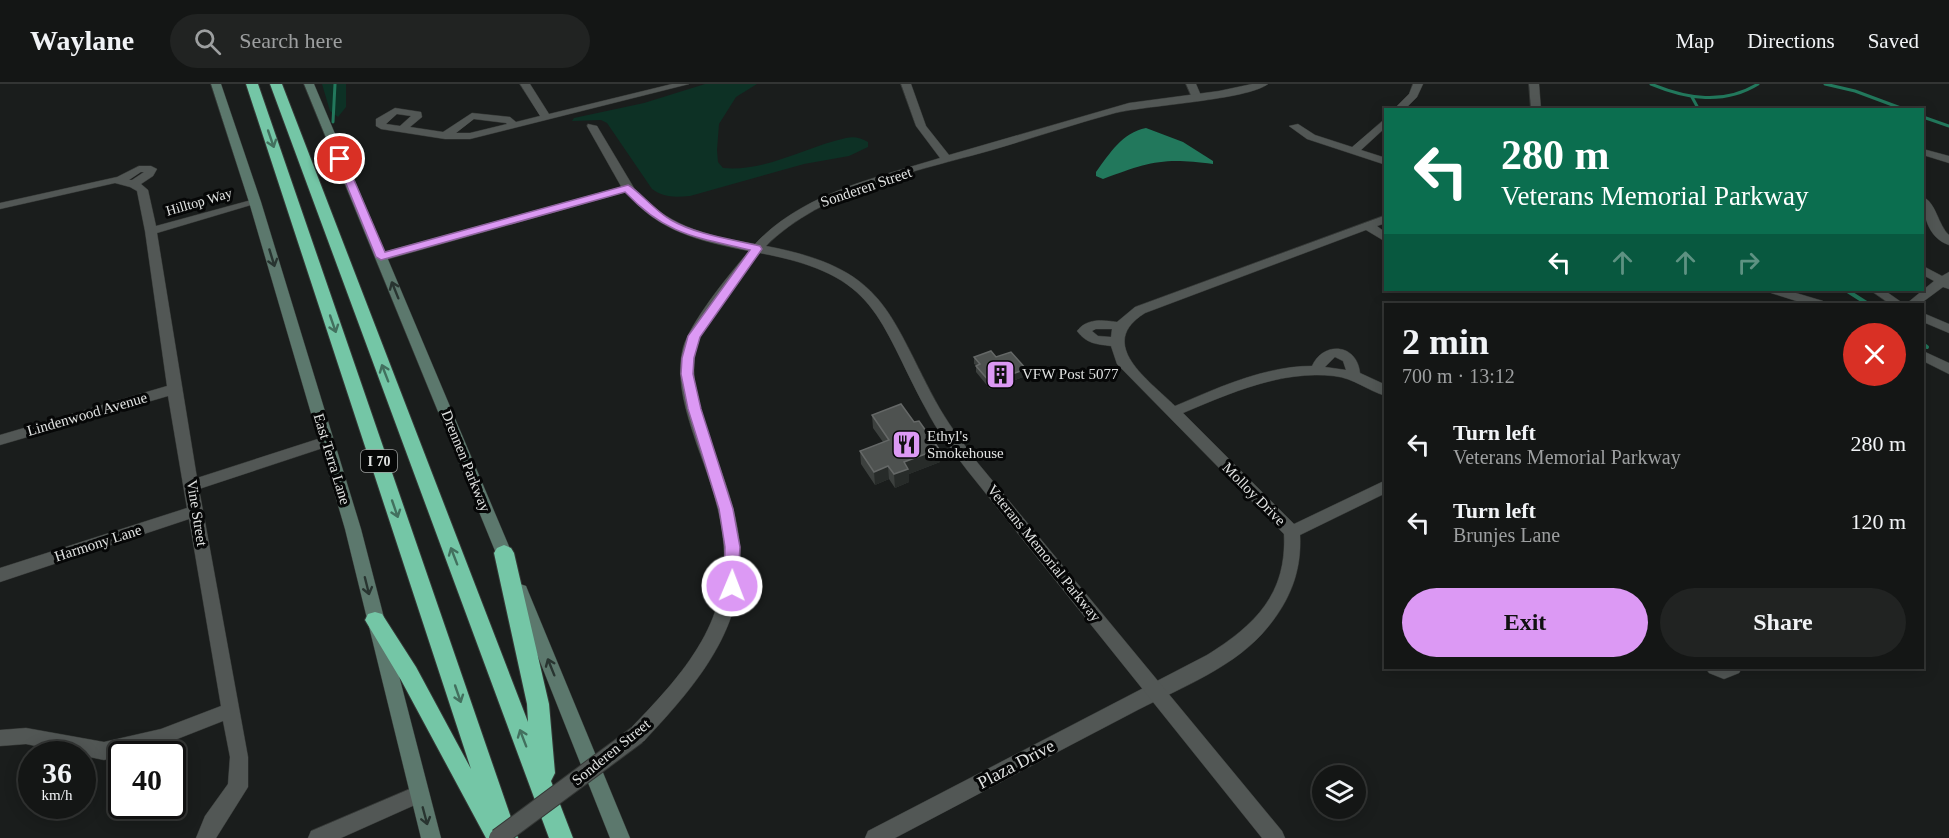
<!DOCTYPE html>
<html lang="en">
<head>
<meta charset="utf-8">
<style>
  :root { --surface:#141615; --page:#212322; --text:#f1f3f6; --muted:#9d9fa0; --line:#333534; --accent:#dc99f4 }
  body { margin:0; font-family:Georgia,serif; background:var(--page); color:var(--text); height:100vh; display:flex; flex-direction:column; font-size:22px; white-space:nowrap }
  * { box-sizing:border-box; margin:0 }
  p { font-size:20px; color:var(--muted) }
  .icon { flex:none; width:33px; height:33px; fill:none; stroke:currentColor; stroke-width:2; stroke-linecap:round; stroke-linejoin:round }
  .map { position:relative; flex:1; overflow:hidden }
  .details { position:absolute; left:1384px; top:219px; width:540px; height:366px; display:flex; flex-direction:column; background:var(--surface); border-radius:0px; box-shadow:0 3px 15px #0003,0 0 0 2px var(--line) }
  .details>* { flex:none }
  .guide { position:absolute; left:1384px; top:24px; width:540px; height:183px; border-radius:0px; box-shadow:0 3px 15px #0003,0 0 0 2px var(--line); background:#0b6e4f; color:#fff; overflow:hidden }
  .buttons { position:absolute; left:1312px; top:681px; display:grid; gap:12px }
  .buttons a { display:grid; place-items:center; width:54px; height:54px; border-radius:50%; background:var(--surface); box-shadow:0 3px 15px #0003,0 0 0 2px var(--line); font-size:30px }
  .speed { position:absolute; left:18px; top:657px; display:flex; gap:12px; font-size:30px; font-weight:700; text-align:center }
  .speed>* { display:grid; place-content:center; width:78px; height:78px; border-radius:50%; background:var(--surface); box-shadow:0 3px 15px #0003,0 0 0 2px var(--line); line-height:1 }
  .speed small { font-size:15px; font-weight:400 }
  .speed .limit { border:3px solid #111; border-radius:9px; background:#fff; color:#111 }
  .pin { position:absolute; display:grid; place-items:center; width:51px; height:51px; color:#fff; margin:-26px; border:3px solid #fff; border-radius:50%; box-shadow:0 2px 6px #0007 }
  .me { position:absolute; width:66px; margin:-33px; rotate:1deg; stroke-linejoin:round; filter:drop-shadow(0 0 4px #0008) }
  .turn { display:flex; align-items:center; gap:21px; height:126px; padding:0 18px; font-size:27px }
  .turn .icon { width:78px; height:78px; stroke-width:2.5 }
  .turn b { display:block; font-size:42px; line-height:51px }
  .lanes { display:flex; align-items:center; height:57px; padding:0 18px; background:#0003; justify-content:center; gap:30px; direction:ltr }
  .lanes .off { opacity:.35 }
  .round { display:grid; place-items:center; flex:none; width:63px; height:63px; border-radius:32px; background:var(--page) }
  .headline { display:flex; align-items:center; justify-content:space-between; height:102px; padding:0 18px }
  h1 { font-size:36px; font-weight:800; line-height:45px }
  .button { display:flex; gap:12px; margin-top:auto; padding:12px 18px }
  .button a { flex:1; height:69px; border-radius:36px; background:var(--accent); color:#111; font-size:24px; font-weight:800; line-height:69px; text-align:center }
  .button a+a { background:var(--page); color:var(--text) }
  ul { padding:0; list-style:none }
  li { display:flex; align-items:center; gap:18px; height:78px; padding:0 18px }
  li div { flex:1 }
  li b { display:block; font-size:22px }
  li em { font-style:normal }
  header { display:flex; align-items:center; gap:36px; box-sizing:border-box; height:84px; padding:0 30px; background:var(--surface); border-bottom:2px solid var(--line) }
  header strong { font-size:28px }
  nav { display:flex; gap:33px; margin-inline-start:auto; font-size:21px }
  .search { width:420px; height:54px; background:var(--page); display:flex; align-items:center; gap:15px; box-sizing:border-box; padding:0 21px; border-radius:33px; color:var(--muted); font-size:22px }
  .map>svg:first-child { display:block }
  .green { fill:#0d3125 }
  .water { fill:#22785c }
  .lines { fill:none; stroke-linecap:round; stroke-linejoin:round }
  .stream-far1 { stroke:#22785c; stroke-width:3 }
  .stream { stroke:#22785c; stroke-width:4 }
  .minor-casing { stroke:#353836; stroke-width:1 }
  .tertiary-casing { stroke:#353836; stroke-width:1 }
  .secondary-casing { stroke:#353836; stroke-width:1 }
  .motorway-casing { stroke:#353836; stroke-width:2 }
  .minor { fill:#525755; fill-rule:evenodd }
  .tertiary { fill:#525755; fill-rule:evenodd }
  .secondary { fill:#5c786d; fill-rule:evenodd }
  .motorway { fill:#74c6a6; fill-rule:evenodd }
  .tertiary-bridge-casing { stroke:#353836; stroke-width:20; stroke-linecap:butt }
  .tertiary-bridge { stroke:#525755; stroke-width:18 }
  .wall { fill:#3c403e }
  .shaded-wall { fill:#272b29 }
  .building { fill:#4e5250; stroke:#656867; stroke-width:1.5 }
  .oneway { stroke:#42705e }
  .oneway2 { stroke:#283430 }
  .route { fill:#dc99f4; stroke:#8f639f; stroke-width:1.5 }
  .labels { text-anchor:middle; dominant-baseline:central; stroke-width:6; stroke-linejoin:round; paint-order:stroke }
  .far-street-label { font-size:14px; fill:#e1e3e2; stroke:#060707 }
  .shield { fill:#060707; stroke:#9fa1a0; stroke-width:1.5 }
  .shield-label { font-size:14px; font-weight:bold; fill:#e1e3e2 }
  .street-label { font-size:15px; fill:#e1e3e2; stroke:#060707 }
  .poi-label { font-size:15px; fill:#e1e3e2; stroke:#060707; text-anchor:start }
  .near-street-label { font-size:18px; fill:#e1e3e2; stroke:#060707 }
</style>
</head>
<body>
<header>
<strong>Waylane</strong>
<div class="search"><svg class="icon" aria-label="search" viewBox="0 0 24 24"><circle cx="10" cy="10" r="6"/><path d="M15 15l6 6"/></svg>Search here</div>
<nav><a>Map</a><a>Directions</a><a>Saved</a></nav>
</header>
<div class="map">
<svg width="1949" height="754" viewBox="0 0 1949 754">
  <rect width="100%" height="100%" fill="#1a1d1c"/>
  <!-- green -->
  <g class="green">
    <path d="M 322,0 L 346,0 L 346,23 L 338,33 L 330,27 Z"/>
    <path d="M 705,0 L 757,0 L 736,13 L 719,40 L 717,66 L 718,78 L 723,84 C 766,88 805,63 846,54 C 854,52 861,54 868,58 L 868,63 L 849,72 L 804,80 L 690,112 C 675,113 664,114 652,105 L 607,39 L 601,36 L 572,37 L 574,34 L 644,19 Z"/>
  </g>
  <!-- water -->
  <path class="water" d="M 1146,44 L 1183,58 L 1213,77 L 1213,80 C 1163,73 1148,78 1103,95 L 1096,92 L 1096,88 C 1110,69 1122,49 1146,44 Z"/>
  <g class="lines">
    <!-- stream-far1 -->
    <g class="stream-far1">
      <path d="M 1651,0 C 1687,15 1724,21 1758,0"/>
      <path d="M 1825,0 L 1855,7 L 1906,26"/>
      <path d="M 1692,13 L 1699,26"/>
      <path d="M 1923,33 L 1949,42"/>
      <path d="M 333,38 L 335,0"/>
    </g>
    <!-- stream -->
    <g class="stream">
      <path d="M 1846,206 L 1868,220"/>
      <path d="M 1923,260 L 1927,263"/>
    </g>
    <defs>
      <g id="minor">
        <path d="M 520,0 L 530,0 L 549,30 L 672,0 L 689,0 L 470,55 L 445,55 L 381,45 L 376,42 L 376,35 L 395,24 L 421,28 L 422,33 L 410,43 L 443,48 L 472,29 L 510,33 L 516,38 L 540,32 ZM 397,30 L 411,32 L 400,42 L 386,40 ZM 474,35 L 506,39 L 507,40 L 470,49 L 456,49 Z"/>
        <path d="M 1186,0 L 1196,0 L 1202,14 L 1201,16 L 1193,16 Z"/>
        <path d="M 1413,0 L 1423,0 L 1417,13 L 1404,26 L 1393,26 L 1409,10 Z"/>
        <path d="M 1529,0 L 1539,0 L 1541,26 L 1531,26 Z"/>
        <path d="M 1386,34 L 1386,43 L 1361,66 L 1386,74 L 1386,81 L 1307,55 L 1289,42 L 1298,40 L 1315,51 L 1352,63 Z"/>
        <path d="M 588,40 L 597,42 L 634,104 L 632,106 L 628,107 L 622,104 L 587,42 Z"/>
        <path d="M 1923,65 L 1949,72 L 1949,79 L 1923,71 Z"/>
        <path d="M 139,82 L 151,82 L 157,85 L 153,92 L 141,100 L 148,106 L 156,142 L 255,115 L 261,118 L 157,149 L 197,394 L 327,352 L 334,357 L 332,361 L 199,405 L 248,673 L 248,703 L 216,754 L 196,754 L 205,732 L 228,700 L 230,673 L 223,637 L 162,661 L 104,676 L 26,660 L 0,662 L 0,646 L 26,644 L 104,658 L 161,645 L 221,622 L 189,435 L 0,498 L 0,484 L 187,424 L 168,312 L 0,361 L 0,351 L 167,302 L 145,147 L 137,107 L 130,103 L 115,99 L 0,125 L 0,119 L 117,93 ZM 141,88 L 144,88 L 132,96 L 129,96 Z"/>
        <path d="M 1923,113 C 1936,118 1938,141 1949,151 L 1949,161 C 1928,154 1923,131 1923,113 Z"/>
        <path d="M 1386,131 L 1386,139 L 1377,142 L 1386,149 L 1386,158 L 1366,146 L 1145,229 C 1095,260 1149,296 1175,322 C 1217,304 1265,282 1312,282 C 1323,257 1357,259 1360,289 L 1386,301 L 1386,312 C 1368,307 1354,294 1334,292 C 1282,286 1230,309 1183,329 L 1294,440 L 1386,396 L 1386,409 L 1300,451 C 1302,490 1288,521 1262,550 C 1228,587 1173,607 1130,630 C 1051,671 973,713 895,754 L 865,754 L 868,747 L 1207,571 C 1255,541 1287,510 1284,450 L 1117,280 L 1111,262 C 1096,260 1087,260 1077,247 C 1087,234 1102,236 1117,238 L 1135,223 ZM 1096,245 L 1112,245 L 1111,253 L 1098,252 L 1092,247 ZM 1335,273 L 1343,277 L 1346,286 L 1325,283 Z"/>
        <path d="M 1923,182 L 1942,192 L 1949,188 L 1949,205 L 1943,203 L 1920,220 L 1906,220 L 1934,197 L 1923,191 Z"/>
        <path d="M 1769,206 L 1786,206 L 1823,217 L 1824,220 L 1806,220 L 1771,209 Z"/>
        <path d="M 1870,206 L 1884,206 L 1904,220 L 1890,220 Z"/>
        <path d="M 1923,229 L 1949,240 L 1949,249 L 1923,238 Z"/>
        <path d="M 1923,267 L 1949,279 L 1949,290 L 1923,277 Z"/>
        <path d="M 1706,584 L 1742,584 L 1739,589 L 1724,595 L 1709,589 Z"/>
      </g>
      <g id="tertiary">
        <path d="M 901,0 L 911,0 L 926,42 L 949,71 L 1129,19 L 1219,7 L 1252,0 L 1268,0 C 1247,16 1149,21 1115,29 C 1074,40 1033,54 992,66 C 917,87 822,106 766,162 C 888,185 887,229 940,325 C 951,344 965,361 977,378 L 1282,747 L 1285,754 L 1262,754 L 967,386 C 952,366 937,347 926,325 C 876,232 878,191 760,169 C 742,189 704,237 697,262 C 688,295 701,330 712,360 C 721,387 732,414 737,442 C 755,533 702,595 644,657 L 637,659 L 630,657 L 628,651 L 630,645 C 690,583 739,528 720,435 C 715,410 706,386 697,361 C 687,331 675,296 683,264 C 690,238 731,188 749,167 C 700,157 658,148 626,108 L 385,176 L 377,176 L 375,173 L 377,170 L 628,101 L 632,102 C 666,142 704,151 755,160 C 803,109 875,94 940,74 L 916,42 Z"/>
        <path d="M 419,701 L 426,704 L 429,710 L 426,716 L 341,754 L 308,754 L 311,747 Z"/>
      </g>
      <g id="secondary">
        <path d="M 211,0 L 221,0 L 261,118 L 361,445 L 441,754 L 421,754 L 345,445 L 249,118 Z"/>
        <path d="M 304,0 L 314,0 L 516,479 L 514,484 L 508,485 L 502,484 L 500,479 Z"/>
        <path d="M 520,500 L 526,502 L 528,507 L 630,754 L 610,754 L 512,507 L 514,502 Z"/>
      </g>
      <g id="motorway">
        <path d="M 246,0 L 258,0 L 518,754 L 486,754 L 401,596 L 365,536 L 368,530 L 375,528 L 382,530 L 416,583 L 471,685 Z"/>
        <path d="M 270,0 L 282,0 L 528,638 L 527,620 L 494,469 L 497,464 L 504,461 L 511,464 L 514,469 L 549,620 L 555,689 L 551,697 L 573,754 L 549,754 Z"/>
      </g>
    </defs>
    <!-- minor casing -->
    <use href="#minor" class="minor-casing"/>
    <!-- tertiary casing -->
    <use href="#tertiary" class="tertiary-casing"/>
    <!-- secondary casing -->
    <use href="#secondary" class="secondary-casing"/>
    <!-- motorway casing -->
    <use href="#motorway" class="motorway-casing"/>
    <!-- minor -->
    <use href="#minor" class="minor"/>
    <!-- tertiary -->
    <use href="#tertiary" class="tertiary"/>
    <!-- secondary -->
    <use href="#secondary" class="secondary"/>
    <!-- motorway -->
    <use href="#motorway" class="motorway"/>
    <defs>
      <path id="tertiary-bridge" d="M 498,754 L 637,651"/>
    </defs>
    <!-- tertiary-bridge casing -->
    <use href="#tertiary-bridge" class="tertiary-bridge-casing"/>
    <!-- tertiary-bridge -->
    <use href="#tertiary-bridge" class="tertiary-bridge"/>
  </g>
  <!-- wall -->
  <g class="wall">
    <path d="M 974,273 L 996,273 L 1026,285 L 1026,292 L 990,305 L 976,288 L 976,281 L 974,280 Z"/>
    <path d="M 872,331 L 940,378 L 909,390 L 909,398 L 895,404 L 889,395 L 875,401 L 861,380 L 860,367 L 883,358 L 873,344 Z"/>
  </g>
  <!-- shaded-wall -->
  <g class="shaded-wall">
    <path d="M 1026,285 L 1026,292 L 990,305 L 990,298 Z"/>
    <path d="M 939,365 L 940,378 L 909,390 L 909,398 L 895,404 L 894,390 L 904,378 Z"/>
    <path d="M 888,382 L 889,395 L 875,401 L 874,388 Z"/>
  </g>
  <!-- building -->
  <g class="building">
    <path d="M 991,267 L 996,273 L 1011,268 L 1026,285 L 990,298 L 976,282 L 980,280 L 974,273 Z"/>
    <path d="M 901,320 L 914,338 L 919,337 L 939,365 L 904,378 L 908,385 L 894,390 L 888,382 L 874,388 L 860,367 L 889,356 L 872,331 Z"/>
  </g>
  <!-- one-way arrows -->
  <defs><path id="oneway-shaft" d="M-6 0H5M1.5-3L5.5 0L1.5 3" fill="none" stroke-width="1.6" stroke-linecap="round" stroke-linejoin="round" transform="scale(1.5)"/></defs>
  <g class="oneway">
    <use href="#oneway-shaft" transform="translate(271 55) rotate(71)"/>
    <use href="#oneway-shaft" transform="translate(333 240) rotate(71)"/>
    <use href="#oneway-shaft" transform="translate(385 289) rotate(-111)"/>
    <use href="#oneway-shaft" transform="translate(395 425) rotate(71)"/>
    <use href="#oneway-shaft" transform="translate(454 472) rotate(-111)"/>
    <use href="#oneway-shaft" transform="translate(458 610) rotate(71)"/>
    <use href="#oneway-shaft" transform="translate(523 654) rotate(-111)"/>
  </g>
  <g class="oneway2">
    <use href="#oneway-shaft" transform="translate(272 174) rotate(73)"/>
    <use href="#oneway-shaft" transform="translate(395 206) rotate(-112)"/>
    <use href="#oneway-shaft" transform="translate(367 502) rotate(76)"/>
    <use href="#oneway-shaft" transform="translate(551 583) rotate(-112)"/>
    <use href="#oneway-shaft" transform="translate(425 732) rotate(75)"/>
  </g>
  <!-- route -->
  <path class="route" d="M 340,72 L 345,75 L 385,168 L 628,101 C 637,105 656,128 671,136 C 697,151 731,155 760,162 L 762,165 L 700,253 L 694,274 L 693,290 L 701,325 L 733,425 L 740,463 L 737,506 L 726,506 L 724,502 L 725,463 L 719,425 L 688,325 L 681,290 L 682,274 L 688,252 L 750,166 C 695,153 666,151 625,108 L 381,176 L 376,173 L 336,75 Z"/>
  <!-- icons -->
  <defs>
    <symbol id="building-square" viewBox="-11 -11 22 22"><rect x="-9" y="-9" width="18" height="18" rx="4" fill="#dc99f4" stroke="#060707"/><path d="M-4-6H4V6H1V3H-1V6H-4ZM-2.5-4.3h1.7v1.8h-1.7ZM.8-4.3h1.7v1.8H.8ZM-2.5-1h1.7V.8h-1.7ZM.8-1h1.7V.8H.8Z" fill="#111"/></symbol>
    <symbol id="restaurant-square" viewBox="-11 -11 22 22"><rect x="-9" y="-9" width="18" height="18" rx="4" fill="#dc99f4" stroke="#060707"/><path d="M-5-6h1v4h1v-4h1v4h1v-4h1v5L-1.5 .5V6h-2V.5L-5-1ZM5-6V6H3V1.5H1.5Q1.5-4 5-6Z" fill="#111"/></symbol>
  </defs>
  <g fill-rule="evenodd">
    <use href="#building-square" x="984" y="274" width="33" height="33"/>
    <use href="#restaurant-square" x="890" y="344" width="33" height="33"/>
  </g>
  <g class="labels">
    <!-- far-street labels -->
    <g class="far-street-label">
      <text transform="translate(199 118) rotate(-16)">Hilltop Way</text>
    </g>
    <!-- shield labels -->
    <rect class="shield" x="361" y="366" width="36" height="22" rx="4.5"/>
    <g class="shield-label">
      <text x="379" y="377">I 70</text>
    </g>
    <!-- street labels -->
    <g class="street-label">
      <text transform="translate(866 103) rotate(-19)">Sonderen Street</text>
      <text transform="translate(87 330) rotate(-16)">Lindenwood Avenue</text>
      <text transform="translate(332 375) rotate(73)">East Terra Lane</text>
      <text transform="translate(466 377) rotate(68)">Drennen Parkway</text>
      <text transform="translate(1254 410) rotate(45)">Molloy Drive</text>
      <text transform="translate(197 429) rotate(81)">Vine Street</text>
      <text transform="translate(98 459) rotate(-18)">Harmony Lane</text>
      <text transform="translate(1044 469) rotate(51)">Veterans Memorial Parkway</text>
      <text transform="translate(611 668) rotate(-39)">Sonderen Street</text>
    </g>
    <!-- poi labels -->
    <g class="poi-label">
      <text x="1022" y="290">VFW Post 5077</text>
      <text x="927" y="352">Ethyl's<tspan x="927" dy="17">Smokehouse</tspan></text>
    </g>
    <!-- near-street labels -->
    <g class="near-street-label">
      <text transform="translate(1016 680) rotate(-28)">Plaza Drive</text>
    </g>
  </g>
</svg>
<div class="buttons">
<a><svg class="icon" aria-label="layers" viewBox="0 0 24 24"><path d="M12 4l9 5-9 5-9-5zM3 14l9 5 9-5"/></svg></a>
</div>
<div class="speed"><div>36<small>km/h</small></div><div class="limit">40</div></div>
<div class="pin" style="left:340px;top:75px;background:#d93025"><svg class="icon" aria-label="arrive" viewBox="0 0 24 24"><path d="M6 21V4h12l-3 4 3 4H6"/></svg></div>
<svg class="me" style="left:732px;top:502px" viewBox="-20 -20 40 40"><circle r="17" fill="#dc99f4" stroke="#fff" stroke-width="3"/><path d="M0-11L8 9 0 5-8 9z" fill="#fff"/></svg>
<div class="guide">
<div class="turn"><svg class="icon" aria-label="left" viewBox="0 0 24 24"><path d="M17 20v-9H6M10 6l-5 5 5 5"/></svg><div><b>280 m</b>Veterans Memorial Parkway</div></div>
<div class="lanes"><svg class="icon" aria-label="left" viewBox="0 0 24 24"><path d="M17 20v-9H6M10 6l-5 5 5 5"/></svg><svg class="icon off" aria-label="ahead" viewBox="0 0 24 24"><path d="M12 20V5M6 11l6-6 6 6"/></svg><svg class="icon off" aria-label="ahead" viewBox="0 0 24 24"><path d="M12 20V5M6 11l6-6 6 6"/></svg><svg class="icon off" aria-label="right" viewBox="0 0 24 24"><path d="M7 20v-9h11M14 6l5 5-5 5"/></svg></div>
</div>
<section class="details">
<div class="headline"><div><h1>2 min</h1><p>700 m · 13:12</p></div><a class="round" style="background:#d93025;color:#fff"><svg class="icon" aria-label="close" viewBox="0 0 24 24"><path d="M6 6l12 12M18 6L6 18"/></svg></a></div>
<ul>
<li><svg class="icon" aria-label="left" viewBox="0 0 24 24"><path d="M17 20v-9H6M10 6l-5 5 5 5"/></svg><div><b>Turn left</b><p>Veterans Memorial Parkway</p></div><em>280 m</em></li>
<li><svg class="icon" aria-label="left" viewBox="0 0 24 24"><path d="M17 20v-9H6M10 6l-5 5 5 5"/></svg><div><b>Turn left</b><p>Brunjes Lane</p></div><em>120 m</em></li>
</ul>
<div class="button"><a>Exit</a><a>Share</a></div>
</section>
</div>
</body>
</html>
